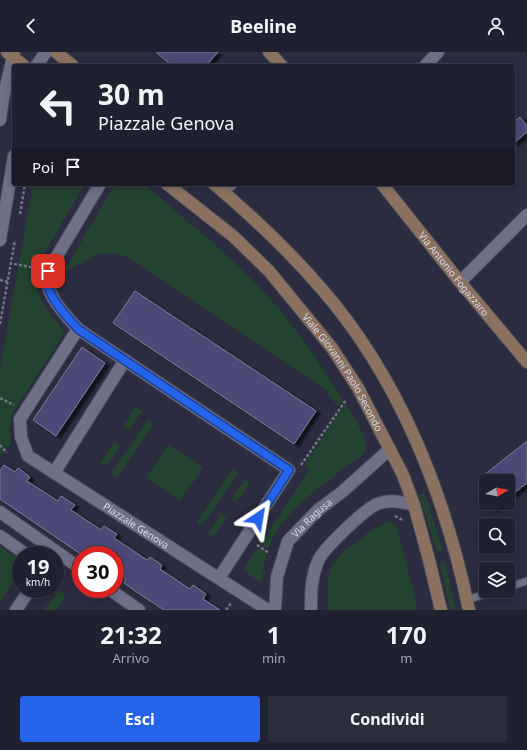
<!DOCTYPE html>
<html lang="it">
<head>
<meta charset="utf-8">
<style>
  :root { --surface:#202130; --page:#2d2e3c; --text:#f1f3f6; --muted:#a2a3ab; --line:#3d3e4c; --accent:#2563eb }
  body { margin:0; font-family:"Noto Sans",sans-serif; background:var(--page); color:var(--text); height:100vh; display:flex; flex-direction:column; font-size:15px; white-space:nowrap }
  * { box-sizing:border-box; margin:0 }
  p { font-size:13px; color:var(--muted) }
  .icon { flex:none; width:22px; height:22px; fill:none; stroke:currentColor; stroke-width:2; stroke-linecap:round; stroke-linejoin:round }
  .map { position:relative; height:558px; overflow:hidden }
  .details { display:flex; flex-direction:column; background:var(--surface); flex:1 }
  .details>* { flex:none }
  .banner { position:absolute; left:12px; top:12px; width:503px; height:122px; border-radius:4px; box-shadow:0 2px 10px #0003,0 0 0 1px var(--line); background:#202130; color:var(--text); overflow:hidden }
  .needle { width:26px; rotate:81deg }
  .controls { position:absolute; left:479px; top:422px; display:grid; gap:8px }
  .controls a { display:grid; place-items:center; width:36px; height:36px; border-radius:4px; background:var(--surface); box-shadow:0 2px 10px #0003,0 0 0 1px var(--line); font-size:20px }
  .speed { position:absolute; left:12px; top:494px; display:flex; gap:8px; font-size:20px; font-weight:700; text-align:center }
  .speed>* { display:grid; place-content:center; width:52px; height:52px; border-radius:50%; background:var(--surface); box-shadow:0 2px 10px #0003,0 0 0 1px var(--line); line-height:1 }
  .speed small { font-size:10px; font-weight:400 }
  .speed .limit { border:6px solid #d22; background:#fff; color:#111 }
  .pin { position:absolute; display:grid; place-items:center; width:34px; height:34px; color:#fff; margin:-17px; border-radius:8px; box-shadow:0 2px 6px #0006 }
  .me { position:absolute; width:44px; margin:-22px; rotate:33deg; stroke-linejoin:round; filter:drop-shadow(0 0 3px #0008) }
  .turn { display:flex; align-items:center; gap:14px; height:84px; padding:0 20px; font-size:18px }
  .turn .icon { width:52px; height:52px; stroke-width:2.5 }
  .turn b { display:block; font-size:28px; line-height:34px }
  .then { display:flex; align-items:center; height:38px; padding:0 20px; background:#0003; gap:8px; font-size:15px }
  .eta { display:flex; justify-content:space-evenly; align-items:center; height:68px; text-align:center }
  .eta b { font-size:24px; font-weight:700; line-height:28px }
  .action { display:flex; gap:8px; margin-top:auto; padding:8px 20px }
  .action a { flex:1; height:46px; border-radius:4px; background:var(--accent); color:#fff; font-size:16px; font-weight:700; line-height:46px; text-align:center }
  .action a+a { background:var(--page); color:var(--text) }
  header { display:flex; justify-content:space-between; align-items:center; height:52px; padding:0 20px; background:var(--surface); font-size:18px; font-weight:700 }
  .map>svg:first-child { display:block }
  .green { fill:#234330 }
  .building { fill:#4c4878; stroke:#7e7d94; filter:url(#shadow) }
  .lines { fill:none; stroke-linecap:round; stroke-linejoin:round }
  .lane-casing { stroke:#474758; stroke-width:9 }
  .street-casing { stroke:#474758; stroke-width:14 }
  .secondary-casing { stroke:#474758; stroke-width:14 }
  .path { stroke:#747586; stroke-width:2.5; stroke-dasharray:3 2; stroke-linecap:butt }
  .lane { stroke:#6e7086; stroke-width:7 }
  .street { stroke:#6e7086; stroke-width:12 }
  .secondary { stroke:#8b7260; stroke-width:12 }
  .route-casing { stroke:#184099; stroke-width:10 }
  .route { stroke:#2563eb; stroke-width:7 }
  .labels { text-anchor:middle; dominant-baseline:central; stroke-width:3.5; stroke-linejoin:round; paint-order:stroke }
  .street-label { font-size:10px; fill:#d8d9e6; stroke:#15161e }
</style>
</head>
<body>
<header><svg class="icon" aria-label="back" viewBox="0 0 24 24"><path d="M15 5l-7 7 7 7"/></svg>Beeline<svg class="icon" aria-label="person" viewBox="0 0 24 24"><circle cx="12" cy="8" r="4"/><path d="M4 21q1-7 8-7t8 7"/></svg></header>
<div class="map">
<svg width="527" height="558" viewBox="0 0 527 558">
  <defs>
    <filter id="shadow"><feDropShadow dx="4.5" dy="2.5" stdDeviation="1" flood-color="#0009"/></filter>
  </defs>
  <rect width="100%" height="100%" fill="#2b2c40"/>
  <!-- green -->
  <g class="green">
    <path d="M 33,132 L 85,132 L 40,208 C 30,242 45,255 65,280 L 12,362 L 9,379 L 11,392 L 0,404 L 0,317 Z"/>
    <path d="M 115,132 L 144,132 C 182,165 223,197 258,234 C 291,268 319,308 343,349 L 338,355 L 326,338 L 129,206 L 114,201 L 98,202 L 63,221 Z"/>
    <path d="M 345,352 C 352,363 369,385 365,398 C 364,400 361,403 359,405 C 325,432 284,456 268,497 L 260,493 L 310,417 L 304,413 Z"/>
    <path d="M 136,355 L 142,359 L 129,379 L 123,375 Z"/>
    <path d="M 148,367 L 154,371 L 117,425 L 111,421 Z"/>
    <path d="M 114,390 L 120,394 L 106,414 L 100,410 Z"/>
    <path d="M 169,392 L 203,416 L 180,449 L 146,426 Z"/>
    <path d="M 233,416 L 239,420 L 202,474 L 197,470 Z"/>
    <path d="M 244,428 L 250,431 L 236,451 L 231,448 Z"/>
    <path d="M 425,442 L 443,499 L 437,500 L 419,443 Z"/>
    <path d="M 221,462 L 227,465 L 213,485 L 208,482 Z"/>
    <path d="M 388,470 L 396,472 L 413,537 L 417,558 L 328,558 C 328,545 326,530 330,518 C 336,501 372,477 388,470 Z"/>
    <path d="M 0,495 L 21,509 L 21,519 L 0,550 Z"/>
    <path d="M 258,496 L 266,501 L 262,528 L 260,530 L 244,519 L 244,517 Z"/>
    <path d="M 445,510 L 456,558 L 450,558 L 440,512 Z"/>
    <path d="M 58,538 L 66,544 L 57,558 L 44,558 Z"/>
  </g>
  <!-- building -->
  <g class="building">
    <path d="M 156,0 L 218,0 L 206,14 L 172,14 Z"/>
    <path d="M 520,65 L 527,74 L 527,80 L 513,92 L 513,71 Z"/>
    <path d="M 135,239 L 316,359 L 294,392 L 113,271 Z"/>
    <path d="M 82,295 L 105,311 L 56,384 L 33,368 Z"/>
    <path d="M 527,389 L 527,431 L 508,446 L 508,429 L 486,429 L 486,450 L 478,440 L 485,434 L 479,427 Z"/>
    <path d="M 4,413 L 15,420 L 18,416 L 30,425 L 27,429 L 58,449 L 61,444 L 75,453 L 71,458 L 101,478 L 104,474 L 117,482 L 114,486 L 147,508 L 150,505 L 162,513 L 160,517 L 190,537 L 193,533 L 206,542 L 203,547 L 220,558 L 164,558 L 138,541 L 124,531 L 126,527 L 115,519 L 115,503 L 82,503 L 0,447 L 0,419 Z"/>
    <path d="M 486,451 L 501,451 L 492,458 Z"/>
  </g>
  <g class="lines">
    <defs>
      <g id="lane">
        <path d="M 508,535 L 527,529"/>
        <path d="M 467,548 L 495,539"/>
      </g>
      <g id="street">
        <path d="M 36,14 L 46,0"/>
        <path d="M 425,14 L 438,0"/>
        <path d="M 0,68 L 3,47 L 14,0"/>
        <path d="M 100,132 L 48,219 C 48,222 47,226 47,229 C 48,245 67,265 78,277 L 289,418 L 219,526"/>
        <path d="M 223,139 L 231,132"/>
        <path d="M 0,188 L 14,104"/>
        <path d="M 460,230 L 527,163"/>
        <path id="s1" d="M 78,277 L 20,367 L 21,385 L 28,404 L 268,558"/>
        <path d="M 54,421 L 125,308"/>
        <path d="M 0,460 L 81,517"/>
        <path d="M 0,484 L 27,503"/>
        <path d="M 109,537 L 139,558"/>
        <path d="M 16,558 L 30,537"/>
        <path id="s2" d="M 275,558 L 277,525 L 288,489 L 318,458 L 342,440 L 390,397"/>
        <path d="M 311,558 C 311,540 311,526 318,509 C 322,498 365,457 377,452 C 390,447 402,450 414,453"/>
      </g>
      <g id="secondary">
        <path d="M 7,0 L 24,14"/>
        <path d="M 56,0 L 73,14"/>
        <path d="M 269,0 L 282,14"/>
        <path id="s3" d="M 167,132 L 233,184 L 269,219 L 332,296 L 358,336 L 403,423 L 414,453 L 429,508 L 441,558"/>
        <path d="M 214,132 C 252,164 288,198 320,235 C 399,325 445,442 469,558"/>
        <path id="s4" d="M 382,132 L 460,230 L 527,310"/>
      </g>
    </defs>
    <!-- lane casing -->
    <use href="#lane" class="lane-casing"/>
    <!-- street casing -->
    <use href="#street" class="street-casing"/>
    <!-- secondary casing -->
    <use href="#secondary" class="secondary-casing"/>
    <!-- path -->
    <g class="path">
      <path d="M 20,162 L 25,132"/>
      <path d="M 14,212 L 36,216"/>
      <path d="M 0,228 L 8,230"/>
      <path d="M 0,272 L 15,188"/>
      <path d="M 0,346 L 14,353"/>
      <path d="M 0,393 L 7,401"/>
      <path d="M 301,413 L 346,348"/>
      <path d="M 395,464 L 404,469"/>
      <path d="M 257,493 L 269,501"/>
      <path d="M 226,558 L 231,551"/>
    </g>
    <!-- lane -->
    <use href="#lane" class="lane"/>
    <!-- street -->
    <use href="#street" class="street"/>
    <!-- secondary -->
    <use href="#secondary" class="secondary"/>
  </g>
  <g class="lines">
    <defs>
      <path id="route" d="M 48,219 C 48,222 47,226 47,229 C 48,245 67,265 78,277 L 289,418 L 258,466"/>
    </defs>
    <!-- route casing -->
    <use href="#route" class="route-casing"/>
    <!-- route -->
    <use href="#route" class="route"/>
  </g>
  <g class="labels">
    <!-- street labels -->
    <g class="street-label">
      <text stroke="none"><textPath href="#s4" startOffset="115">Via Antonio Fogazzaro</textPath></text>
      <text stroke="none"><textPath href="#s3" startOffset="260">Viale Giovanni Paolo Secondo</textPath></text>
      <text stroke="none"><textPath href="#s2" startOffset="104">Via Ragusa</textPath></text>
      <text stroke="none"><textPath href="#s1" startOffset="274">Piazzale Genova</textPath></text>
    </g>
  </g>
</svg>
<div class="controls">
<a><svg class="needle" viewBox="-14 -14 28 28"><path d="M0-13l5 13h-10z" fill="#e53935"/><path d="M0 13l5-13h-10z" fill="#a2a3ab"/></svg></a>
<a><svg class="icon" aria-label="search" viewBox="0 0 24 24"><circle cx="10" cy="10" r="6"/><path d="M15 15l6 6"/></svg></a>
<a><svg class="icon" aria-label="layers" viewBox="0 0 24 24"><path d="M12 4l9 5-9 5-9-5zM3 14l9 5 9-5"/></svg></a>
</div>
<div class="speed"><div>19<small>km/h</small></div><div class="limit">30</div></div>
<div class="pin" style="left:48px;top:219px;background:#d93025"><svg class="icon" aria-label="arrive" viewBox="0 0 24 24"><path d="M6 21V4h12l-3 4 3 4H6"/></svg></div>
<svg class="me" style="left:258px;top:466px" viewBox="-20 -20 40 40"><path d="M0-17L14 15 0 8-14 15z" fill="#2563eb" stroke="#fff" stroke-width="4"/></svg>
<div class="banner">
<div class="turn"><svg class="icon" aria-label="left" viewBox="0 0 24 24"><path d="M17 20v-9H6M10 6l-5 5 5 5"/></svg><div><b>30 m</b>Piazzale Genova</div></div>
<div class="then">Poi<svg class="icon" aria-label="arrive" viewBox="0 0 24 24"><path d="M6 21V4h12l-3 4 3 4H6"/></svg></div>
</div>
</div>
<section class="details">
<div class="eta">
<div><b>21:32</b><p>Arrivo</p></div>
<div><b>1</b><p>min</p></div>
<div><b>170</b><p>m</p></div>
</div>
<div class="action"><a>Esci</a><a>Condividi</a></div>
</section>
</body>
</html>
